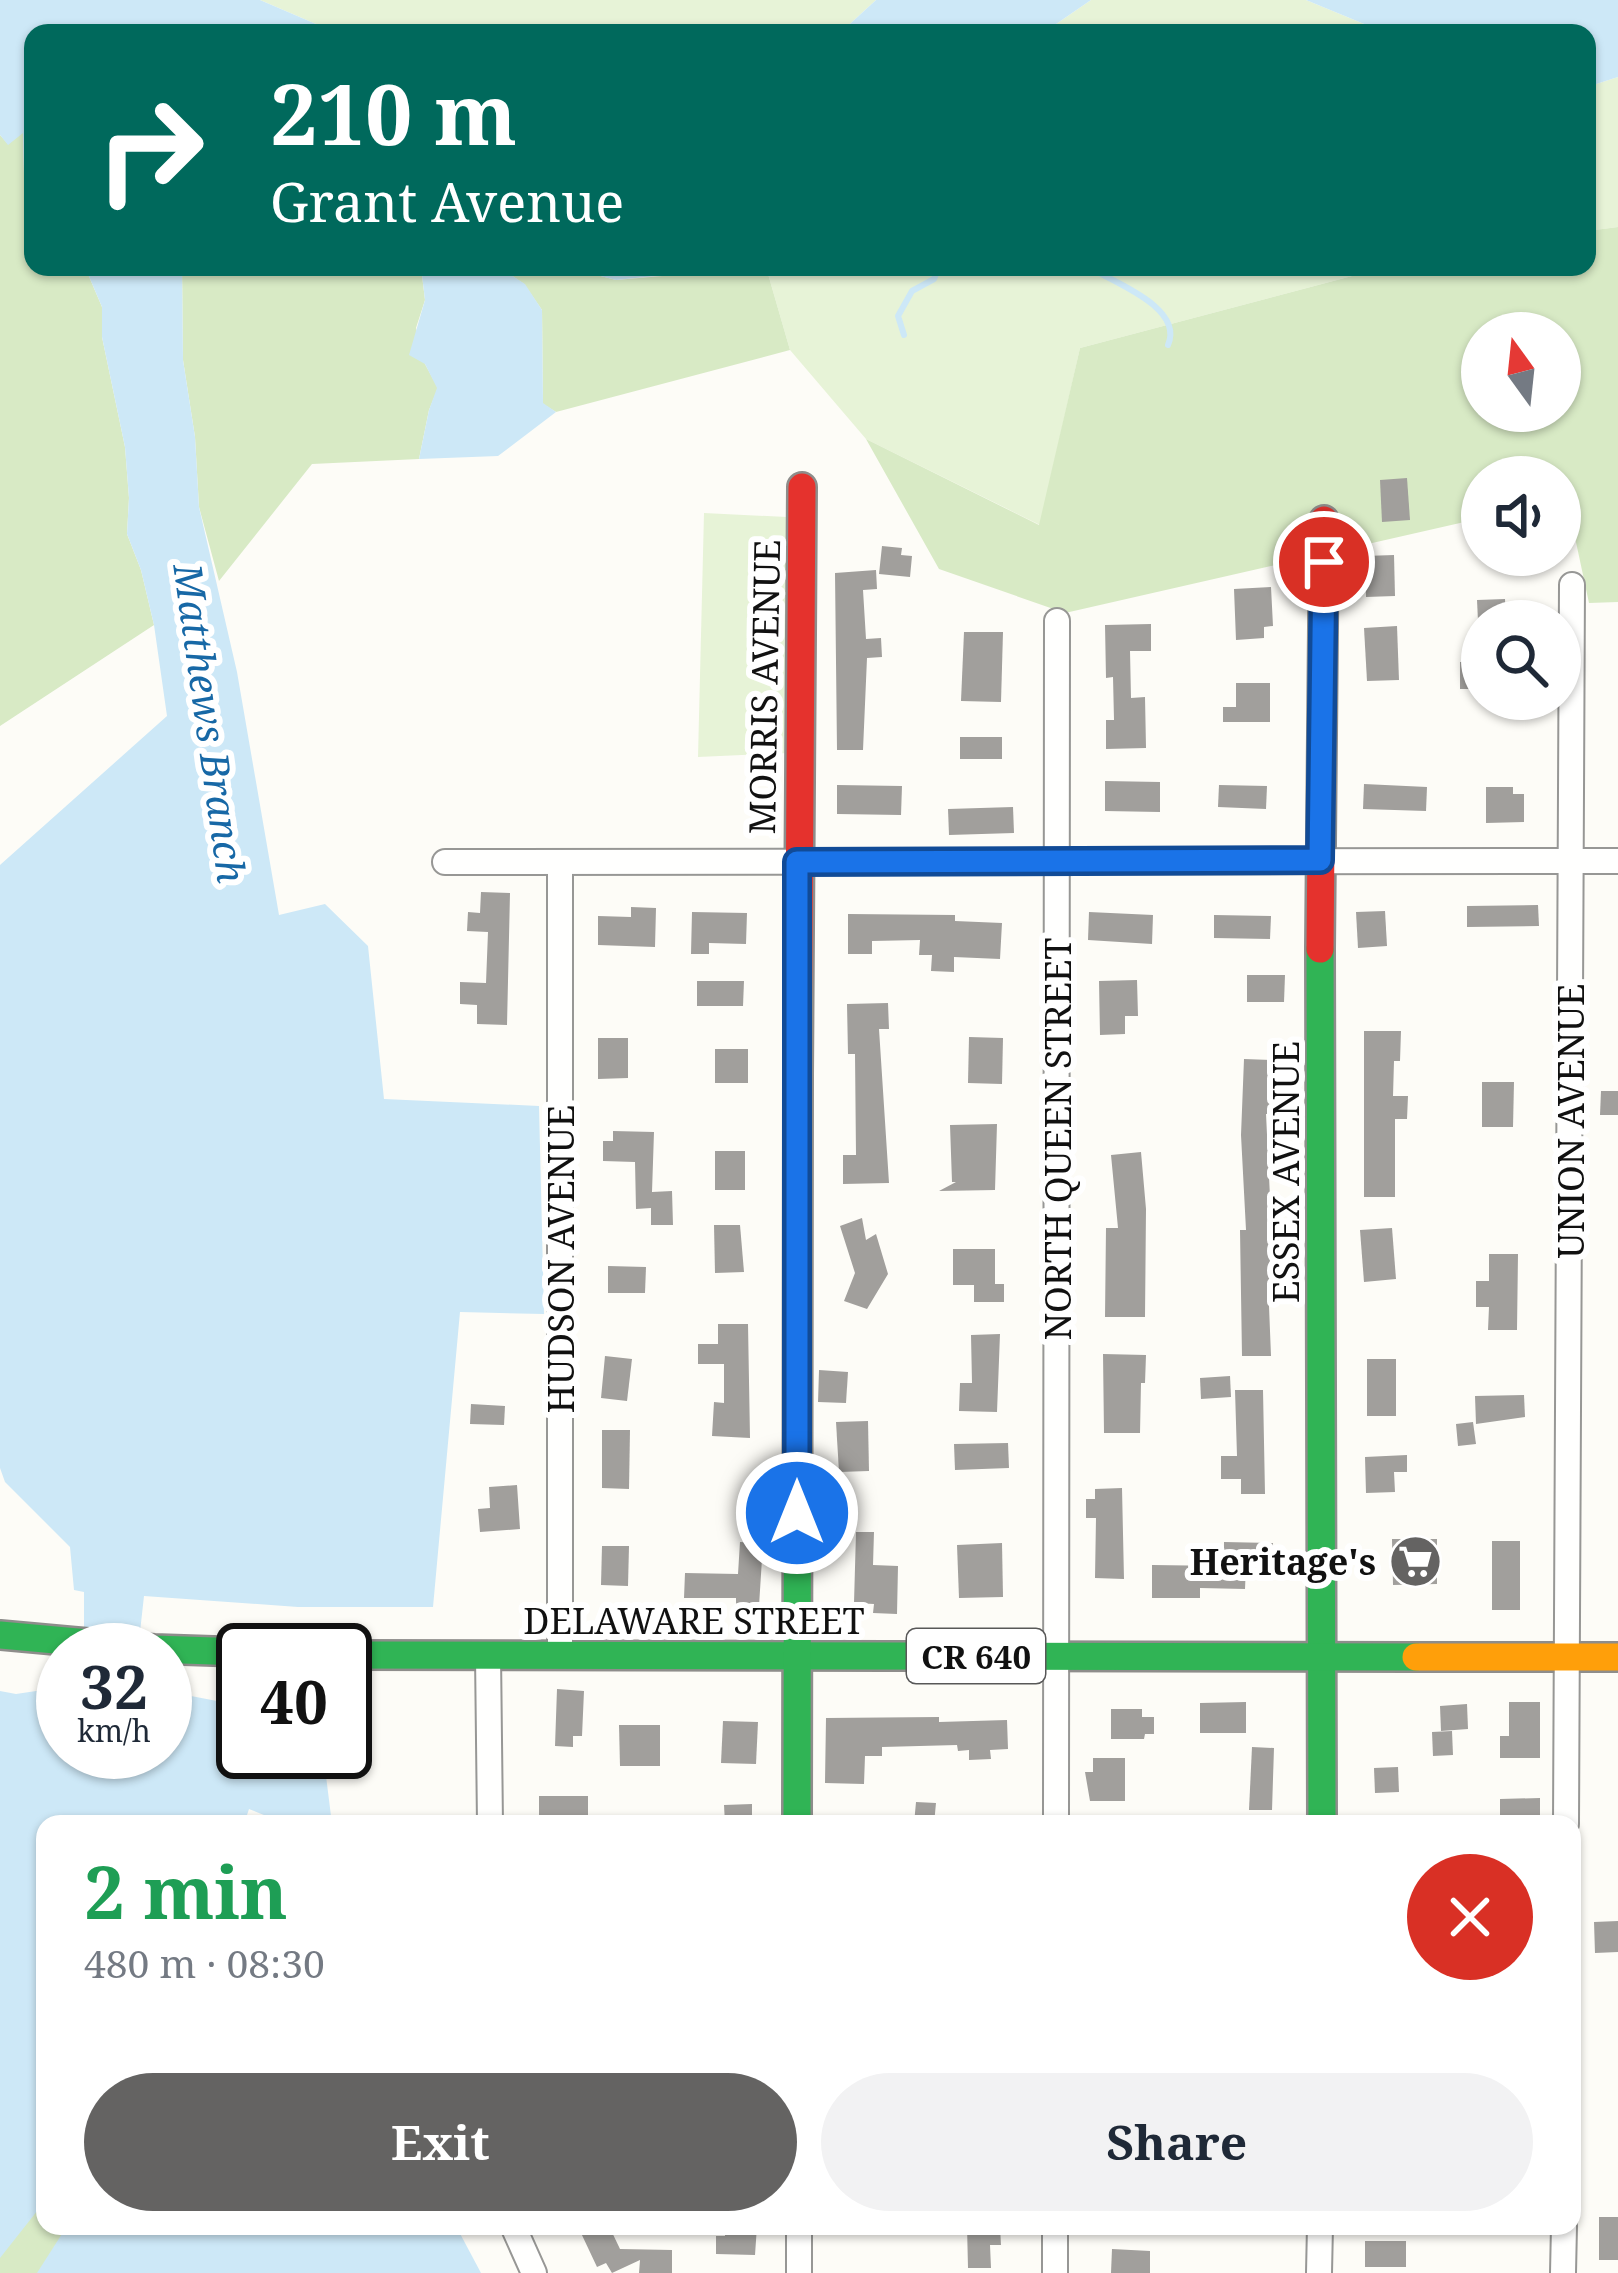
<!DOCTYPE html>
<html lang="en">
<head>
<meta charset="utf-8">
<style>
  :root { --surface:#fff; --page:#f2f2f3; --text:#1f2937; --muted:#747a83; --accent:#646362 }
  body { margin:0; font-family:"Noto Serif",serif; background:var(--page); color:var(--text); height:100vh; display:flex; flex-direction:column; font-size:45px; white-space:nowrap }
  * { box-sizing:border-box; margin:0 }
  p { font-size:39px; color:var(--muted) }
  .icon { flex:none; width:66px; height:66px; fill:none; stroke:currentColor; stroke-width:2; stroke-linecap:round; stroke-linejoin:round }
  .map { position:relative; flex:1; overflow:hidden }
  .panel { position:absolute; left:36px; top:1815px; width:1545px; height:420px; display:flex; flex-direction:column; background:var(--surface); border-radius:24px; box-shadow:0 3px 9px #0004 }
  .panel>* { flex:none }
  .hud { position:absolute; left:24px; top:24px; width:1572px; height:252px; border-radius:24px; box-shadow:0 3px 9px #0004; background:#00695c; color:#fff; overflow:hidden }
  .needle { width:78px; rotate:345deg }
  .tools { position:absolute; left:1461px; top:312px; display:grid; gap:24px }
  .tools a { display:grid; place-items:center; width:120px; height:120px; border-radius:50%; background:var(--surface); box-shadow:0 3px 9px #0004; font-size:60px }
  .speed { position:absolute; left:36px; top:1623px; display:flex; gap:24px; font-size:60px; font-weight:700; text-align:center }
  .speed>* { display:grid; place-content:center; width:156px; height:156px; border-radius:50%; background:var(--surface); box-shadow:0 3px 9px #0004; line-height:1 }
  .speed small { font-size:30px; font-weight:400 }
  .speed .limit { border:6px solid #111; border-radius:18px; background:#fff; color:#111 }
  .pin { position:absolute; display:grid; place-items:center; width:102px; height:102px; color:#fff; margin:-51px; border:6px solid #fff; border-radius:50%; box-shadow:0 3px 12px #0007 }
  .me { position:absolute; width:132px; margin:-66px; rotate:0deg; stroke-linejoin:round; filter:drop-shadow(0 0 9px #0008) }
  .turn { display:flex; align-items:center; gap:42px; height:252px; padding:0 48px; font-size:54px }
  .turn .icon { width:156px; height:156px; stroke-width:2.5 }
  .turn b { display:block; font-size:84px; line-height:102px }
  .round { display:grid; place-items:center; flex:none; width:126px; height:126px; border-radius:63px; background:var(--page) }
  .overview { display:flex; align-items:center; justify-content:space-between; height:204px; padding:0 48px }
  h1 { font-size:72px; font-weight:700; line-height:90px; color:#1e9e55 }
  .action { display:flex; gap:24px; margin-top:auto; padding:24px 48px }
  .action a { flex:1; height:138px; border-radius:72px; background:var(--accent); color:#fff; font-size:48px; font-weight:700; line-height:138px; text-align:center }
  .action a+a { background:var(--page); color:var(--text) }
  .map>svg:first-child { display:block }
  .green { fill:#e7f3d7 }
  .forest { fill:#d8eac5; fill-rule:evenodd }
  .water { fill:#cde8f7 }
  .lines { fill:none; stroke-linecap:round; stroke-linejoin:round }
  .stream { stroke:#cde8f7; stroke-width:6 }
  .building { fill:#a19f9c }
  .street-casing { stroke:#979795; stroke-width:28 }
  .fast-casing { stroke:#8e8d8b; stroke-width:32 }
  .slow-casing { stroke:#8e8d8b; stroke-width:32 }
  .jam-casing { stroke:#8e8d8b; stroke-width:32 }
  .street { stroke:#fffffe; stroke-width:24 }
  .fast { stroke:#30b455; stroke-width:27 }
  .slow { stroke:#ff9f0a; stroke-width:27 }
  .jam { stroke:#e5322d; stroke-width:27 }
  .route-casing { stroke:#114b97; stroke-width:30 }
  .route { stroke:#1a73e8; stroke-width:21 }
  .labels { text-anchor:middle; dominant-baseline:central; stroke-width:12; stroke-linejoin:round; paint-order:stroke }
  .shield { fill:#fff; stroke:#585858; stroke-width:3 }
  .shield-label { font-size:33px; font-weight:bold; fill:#111 }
  .street-label { font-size:36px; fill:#111; stroke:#fff }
  .poi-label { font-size:36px; font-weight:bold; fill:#111; stroke:#fff; text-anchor:end }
  .water-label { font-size:39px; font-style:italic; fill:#1768a6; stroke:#fff }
</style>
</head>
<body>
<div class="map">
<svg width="1618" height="2273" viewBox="0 0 1618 2273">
  <rect width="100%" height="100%" fill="#fdfcf7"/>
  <!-- green -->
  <g class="green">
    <path d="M 260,0 L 876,0 L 840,33 L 337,33 Z"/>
    <path d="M 1091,0 L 1306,0 L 1386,33 L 1043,33 Z"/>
    <path d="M 1618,77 L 1618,227 L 1587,231 L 1587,87 Z"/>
    <path d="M 766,267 L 1386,267 L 1080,348 L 1040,525 L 866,439 L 790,350 Z"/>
    <path d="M 704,513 L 787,517 L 788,753 L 698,757 Z"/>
  </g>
  <!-- forest -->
  <g class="forest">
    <path d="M 23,132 L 24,173 L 33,176 L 33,267 L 85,267 L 102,307 L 102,337 L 125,447 L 129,498 L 127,534 L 141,570 L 154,625 L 0,726 L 0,135 L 8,144 Z"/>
    <path d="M 1618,227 L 1618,602 L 1589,603 L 1567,500 L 1560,500 L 1560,477 L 1482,477 L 1482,518 L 1065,613 L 939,569 L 866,439 L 1039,525 L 1080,348 L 1386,267 L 1587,267 L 1587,231 ZM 1482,333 L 1560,333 L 1560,411 L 1482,411 Z"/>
    <path d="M 182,267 L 421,267 L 425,300 L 416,328 L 425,364 L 438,388 L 429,410 L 419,459 L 312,464 L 219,581 L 199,507 L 195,437 L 183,360 Z"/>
    <path d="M 482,267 L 566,267 L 616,280 L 766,267 L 790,350 L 556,412 L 543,404 L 542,310 L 524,284 L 502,269 Z"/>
    <path d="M 45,2194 L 45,2226 L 87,2226 L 57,2273 L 0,2273 L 0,2254 Z"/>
  </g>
  <!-- water -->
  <g class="water">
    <path d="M 0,0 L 260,0 L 337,33 L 33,33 L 33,176 L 24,174 L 23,133 L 8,145 L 0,135 Z"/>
    <path d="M 876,0 L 1091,0 L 1043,33 L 840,33 Z"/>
    <path d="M 1306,0 L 1618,0 L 1618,77 L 1587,87 L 1587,33 L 1386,33 Z"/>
    <path d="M 85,267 L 182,267 L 183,360 L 195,437 L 199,507 L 237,672 L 279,915 L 325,904 L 368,946 L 384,1099 L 539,1106 L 544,1314 L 460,1312 L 433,1607 L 298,1607 L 144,1596 L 138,1650 L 84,1650 L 84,1592 L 74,1590 L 70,1547 L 5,1482 L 0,1468 L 0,865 L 167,716 L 154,625 L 141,570 L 127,534 L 129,498 L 125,447 L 102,337 L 102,307 Z"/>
    <path d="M 421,267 L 502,269 L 525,284 L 542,310 L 543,403 L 556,412 L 498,456 L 419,459 L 429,410 L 437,388 L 425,364 L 409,355 L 425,300 Z"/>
    <path d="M 566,267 L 739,267 L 616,280 Z"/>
    <path d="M 63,1687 L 63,1752 L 165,1752 L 165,1691 L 243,1706 L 243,1752 L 323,1752 L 332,1824 L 286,1824 L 249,1809 L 244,1824 L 45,1824 L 45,2201 L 0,2258 L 0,1691 L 16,1694 Z"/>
    <path d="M 67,2226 L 456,2226 L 481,2273 L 37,2273 Z"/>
  </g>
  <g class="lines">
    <!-- stream -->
    <g class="stream">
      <path d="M 1088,267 C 1116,283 1184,308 1168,345"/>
      <path d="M 904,335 L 898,316 L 912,291 L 934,279 L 939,267"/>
    </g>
  </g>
  <!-- building -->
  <g class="building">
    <path d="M 1407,478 L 1410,520 L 1382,522 L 1380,480 Z"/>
    <path d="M 882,546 L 902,548 L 901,555 L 912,556 L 910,577 L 879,574 Z"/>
    <path d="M 1394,555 L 1395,596 L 1366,597 L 1365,556 Z"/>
    <path d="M 876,570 L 877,589 L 863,590 L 866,639 L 881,638 L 882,657 L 867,658 L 863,750 L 837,750 L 835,573 Z"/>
    <path d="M 1271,587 L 1273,626 L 1264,627 L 1264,638 L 1236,640 L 1234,589 Z"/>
    <path d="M 1505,599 L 1506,621 L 1478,621 L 1477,600 Z"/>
    <path d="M 1151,624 L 1151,651 L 1130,651 L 1131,698 L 1145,697 L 1146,748 L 1106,749 L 1106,720 L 1114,720 L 1113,677 L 1106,678 L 1105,625 Z"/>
    <path d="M 1397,626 L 1399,680 L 1367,681 L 1364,628 Z"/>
    <path d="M 964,632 L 1003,632 L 1001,702 L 961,701 Z"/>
    <path d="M 1482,661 L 1482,689 L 1460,689 L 1460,662 Z"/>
    <path d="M 1236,683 L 1270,683 L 1270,722 L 1223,722 L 1223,707 L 1236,707 Z"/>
    <rect x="960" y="737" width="42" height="22"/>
    <path d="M 1105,781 L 1160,782 L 1160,812 L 1105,811 Z"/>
    <path d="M 1364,784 L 1427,787 L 1426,811 L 1363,809 Z"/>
    <path d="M 837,785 L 902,786 L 901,815 L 837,814 Z"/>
    <path d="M 1219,785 L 1267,786 L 1266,809 L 1218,807 Z"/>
    <path d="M 1486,787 L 1513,787 L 1513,794 L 1524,794 L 1524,822 L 1486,823 Z"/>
    <path d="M 1013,807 L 1014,833 L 949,835 L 948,809 Z"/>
    <path d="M 481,892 L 510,893 L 507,1025 L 477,1024 L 477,1005 L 460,1004 L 460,982 L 486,983 L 488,932 L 467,931 L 468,912 L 480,913 Z"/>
    <path d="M 1538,905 L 1539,926 L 1467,927 L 1467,906 Z"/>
    <path d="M 631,907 L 656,908 L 655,947 L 598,945 L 598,916 L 631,917 Z"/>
    <path d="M 1385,911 L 1387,946 L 1358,948 L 1356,912 Z"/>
    <path d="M 692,912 L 747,913 L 746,944 L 709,943 L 709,954 L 691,954 Z"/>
    <path d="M 1089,912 L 1153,915 L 1152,944 L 1088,940 Z"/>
    <path d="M 848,914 L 955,915 L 955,921 L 1002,923 L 1000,959 L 954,957 L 954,972 L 931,971 L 932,955 L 919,955 L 920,940 L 872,941 L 872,954 L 848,954 Z"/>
    <path d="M 1214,915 L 1271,916 L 1270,939 L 1214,938 Z"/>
    <path d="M 1247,975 L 1285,975 L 1284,1002 L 1247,1002 Z"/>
    <path d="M 1137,980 L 1138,1016 L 1125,1016 L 1125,1034 L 1100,1035 L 1099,981 Z"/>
    <path d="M 697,981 L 744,981 L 743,1006 L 697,1006 Z"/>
    <path d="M 888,1003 L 889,1029 L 879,1029 L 889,1183 L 843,1184 L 843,1155 L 856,1155 L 855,1054 L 848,1054 L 847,1004 Z"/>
    <path d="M 1364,1031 L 1401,1031 L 1400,1061 L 1394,1061 L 1393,1096 L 1408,1096 L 1407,1119 L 1395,1119 L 1395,1197 L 1364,1197 Z"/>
    <path d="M 969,1037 L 1003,1038 L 1002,1084 L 968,1083 Z"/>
    <path d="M 598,1038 L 628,1038 L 628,1078 L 598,1079 Z"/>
    <rect x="715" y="1049" width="33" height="34"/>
    <path d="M 1244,1059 L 1271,1060 L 1271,1114 L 1266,1114 L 1274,1280 L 1268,1281 L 1271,1356 L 1242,1356 L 1240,1230 L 1246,1230 L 1241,1135 Z"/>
    <path d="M 1482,1082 L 1514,1082 L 1513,1127 L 1482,1127 Z"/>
    <path d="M 1601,1091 L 1618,1091 L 1618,1115 L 1600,1115 Z"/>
    <path d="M 997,1124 L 995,1190 L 939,1191 L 956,1182 L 952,1182 L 950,1125 Z"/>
    <path d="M 613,1131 L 654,1132 L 652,1192 L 672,1191 L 673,1225 L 651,1225 L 651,1208 L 636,1209 L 635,1162 L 603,1161 L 603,1141 L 613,1141 Z"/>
    <rect x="715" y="1151" width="30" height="39"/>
    <path d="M 1141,1152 L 1146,1209 L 1145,1317 L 1105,1317 L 1106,1228 L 1118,1228 L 1111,1155 Z"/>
    <path d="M 862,1218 L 866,1240 L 876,1234 L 888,1274 L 867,1309 L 844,1301 L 855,1273 L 840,1226 Z"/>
    <path d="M 714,1225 L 740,1225 L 744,1272 L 715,1273 Z"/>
    <path d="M 1392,1228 L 1396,1279 L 1364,1282 L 1360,1230 Z"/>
    <path d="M 953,1249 L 995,1249 L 995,1284 L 1004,1284 L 1004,1302 L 974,1302 L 974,1285 L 953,1285 Z"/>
    <path d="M 1489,1254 L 1518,1254 L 1517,1330 L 1488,1330 L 1489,1307 L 1476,1307 L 1476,1281 L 1489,1281 Z"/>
    <path d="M 608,1266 L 646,1267 L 645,1293 L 608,1293 Z"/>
    <path d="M 718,1324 L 748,1324 L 750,1438 L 712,1436 L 714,1402 L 724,1403 L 724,1364 L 698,1364 L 698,1344 L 718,1344 Z"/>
    <path d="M 1000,1334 L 997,1412 L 959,1411 L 960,1383 L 972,1383 L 971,1335 Z"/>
    <path d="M 1103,1354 L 1146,1355 L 1145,1383 L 1141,1383 L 1140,1433 L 1104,1433 Z"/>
    <path d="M 605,1356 L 632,1359 L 627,1401 L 601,1398 Z"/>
    <rect x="1367" y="1359" width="29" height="57"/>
    <path d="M 819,1370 L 848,1372 L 846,1403 L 818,1402 Z"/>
    <path d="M 1230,1376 L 1231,1397 L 1201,1399 L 1200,1378 Z"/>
    <path d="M 1235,1390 L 1263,1390 L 1265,1494 L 1241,1494 L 1241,1479 L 1221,1479 L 1221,1456 L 1237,1456 Z"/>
    <path d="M 1524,1395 L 1525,1417 L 1476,1424 L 1475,1396 Z"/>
    <path d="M 471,1404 L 505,1406 L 504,1425 L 470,1424 Z"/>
    <path d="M 868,1421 L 869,1471 L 839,1472 L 836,1422 Z"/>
    <path d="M 1473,1422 L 1476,1444 L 1458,1446 L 1456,1424 Z"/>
    <path d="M 602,1430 L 630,1430 L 629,1489 L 602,1488 Z"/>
    <path d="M 1008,1443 L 1009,1468 L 955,1470 L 954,1444 Z"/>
    <path d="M 1407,1455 L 1407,1472 L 1394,1472 L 1395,1492 L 1366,1493 L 1365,1457 Z"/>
    <path d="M 517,1485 L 520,1529 L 480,1532 L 478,1509 L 490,1508 L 489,1487 Z"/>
    <path d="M 1122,1488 L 1124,1579 L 1095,1578 L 1096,1518 L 1086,1518 L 1086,1499 L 1095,1499 L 1095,1489 Z"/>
    <path d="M 856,1532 L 874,1532 L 873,1565 L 898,1566 L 897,1614 L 873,1613 L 874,1604 L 854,1603 Z"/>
    <path d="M 1392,1539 L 1437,1539 L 1437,1584 L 1393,1585 Z"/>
    <rect x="1492" y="1541" width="28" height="69"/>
    <path d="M 740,1542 L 763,1543 L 759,1606 L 736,1605 L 736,1598 L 684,1598 L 685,1573 L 738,1574 Z"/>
    <path d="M 1224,1542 L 1273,1543 L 1272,1566 L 1246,1565 L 1245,1589 L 1200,1588 L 1200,1598 L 1152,1598 L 1152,1565 L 1224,1566 Z"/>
    <path d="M 1002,1543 L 1003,1597 L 959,1598 L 957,1545 Z"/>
    <path d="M 602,1546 L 629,1546 L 628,1586 L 601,1585 Z"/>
    <path d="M 557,1689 L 584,1691 L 582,1736 L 573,1736 L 573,1747 L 555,1746 Z"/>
    <path d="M 1246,1702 L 1246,1733 L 1200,1733 L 1200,1703 Z"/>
    <path d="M 1509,1702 L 1540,1702 L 1540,1758 L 1500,1758 L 1500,1736 L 1509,1736 Z"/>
    <path d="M 1467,1704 L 1468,1729 L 1441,1731 L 1440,1706 Z"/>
    <path d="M 1111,1709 L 1142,1709 L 1142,1717 L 1154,1717 L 1154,1734 L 1145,1734 L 1144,1739 L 1111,1739 Z"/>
    <path d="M 939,1717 L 939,1722 L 1007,1720 L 1008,1749 L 990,1750 L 991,1759 L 969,1760 L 969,1750 L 958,1751 L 957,1745 L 882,1747 L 882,1756 L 865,1756 L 864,1784 L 825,1783 L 826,1718 Z"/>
    <path d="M 723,1721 L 758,1722 L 756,1764 L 721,1763 Z"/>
    <path d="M 619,1725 L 660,1725 L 660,1766 L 620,1766 Z"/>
    <path d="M 1452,1731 L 1453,1755 L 1433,1756 L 1432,1732 Z"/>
    <path d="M 1252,1747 L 1274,1748 L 1272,1810 L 1249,1810 Z"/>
    <path d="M 1093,1758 L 1125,1758 L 1125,1801 L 1090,1801 L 1085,1772 L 1093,1772 Z"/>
    <path d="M 1398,1767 L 1399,1792 L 1375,1793 L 1374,1768 Z"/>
    <path d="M 539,1796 L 588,1796 L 588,1819 L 539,1818 Z"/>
    <path d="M 1540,1798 L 1540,1823 L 1500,1823 L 1500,1799 Z"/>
    <path d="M 916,1802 L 936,1803 L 934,1824 L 914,1824 Z"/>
    <path d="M 752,1804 L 752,1824 L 725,1824 L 724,1805 Z"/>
    <path d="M 1618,1921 L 1618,1952 L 1595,1953 L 1594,1922 Z"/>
    <rect x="1599" y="2217" width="19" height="43"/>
    <path d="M 596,2226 L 609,2226 L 620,2249 L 672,2250 L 672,2273 L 639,2273 L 640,2260 L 612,2273 L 606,2263 L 597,2267 L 581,2233 Z"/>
    <path d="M 725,2226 L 757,2226 L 755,2255 L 716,2254 L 716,2236 L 725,2236 Z"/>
    <path d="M 967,2226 L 1000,2226 L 1001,2245 L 990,2245 L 991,2268 L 968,2268 Z"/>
    <rect x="1365" y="2241" width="41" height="26"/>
    <path d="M 1112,2249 L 1150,2251 L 1150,2273 L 1111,2273 Z"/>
  </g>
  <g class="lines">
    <defs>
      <g id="street">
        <path d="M 445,862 L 1618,861"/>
        <path d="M 560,863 L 560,1655"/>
        <path d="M 488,1655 L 490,1824"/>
        <path d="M 1056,1824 L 1057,621"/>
        <path d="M 1566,1824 L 1572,585"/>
        <path d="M 513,2226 L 534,2273"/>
        <path d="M 799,2226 L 799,2273"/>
        <path d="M 1055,2273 L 1055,2226"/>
        <path d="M 1319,2273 L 1320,2226"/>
        <path d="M 1563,2273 L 1564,2226"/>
      </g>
      <g id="fast">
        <path d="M 1320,949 L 1322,1824"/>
        <path d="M 0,1635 L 154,1649 L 243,1652"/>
        <path d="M 345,1655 L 1416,1657"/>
        <path d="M 797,1824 L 798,1076"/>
      </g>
      <path id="slow" d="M 1416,1657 L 1618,1657"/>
      <g id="jam">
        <path d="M 1320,949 L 1324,520"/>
        <path d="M 798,1076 L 802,487"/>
      </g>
    </defs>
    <!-- street casing -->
    <use href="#street" class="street-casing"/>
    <!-- fast casing -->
    <use href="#fast" class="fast-casing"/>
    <!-- slow casing -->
    <use href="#slow" class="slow-casing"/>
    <!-- jam casing -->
    <use href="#jam" class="jam-casing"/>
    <!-- street -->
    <use href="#street" class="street"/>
    <!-- fast -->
    <use href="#fast" class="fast"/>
    <!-- slow -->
    <use href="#slow" class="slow"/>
    <!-- jam -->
    <use href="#jam" class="jam"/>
  </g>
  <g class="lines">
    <defs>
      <path id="route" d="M 797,1513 L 797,862 L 1320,860 L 1324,562"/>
    </defs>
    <!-- route casing -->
    <use href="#route" class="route-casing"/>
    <!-- route -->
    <use href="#route" class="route"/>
  </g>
  <!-- icons -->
  <defs>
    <symbol id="supermarket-disc" viewBox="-11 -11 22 22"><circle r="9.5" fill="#646362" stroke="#fff"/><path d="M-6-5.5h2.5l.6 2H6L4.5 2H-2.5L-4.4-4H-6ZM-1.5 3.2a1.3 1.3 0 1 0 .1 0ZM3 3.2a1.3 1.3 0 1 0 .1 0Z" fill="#fff"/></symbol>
  </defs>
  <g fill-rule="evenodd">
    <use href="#supermarket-disc" x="1386" y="1532" width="59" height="59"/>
  </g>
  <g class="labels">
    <!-- shield labels -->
    <rect class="shield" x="907" y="1629" width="138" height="54" rx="9"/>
    <g class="shield-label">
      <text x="976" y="1656">CR 640</text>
    </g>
    <!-- street labels -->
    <g class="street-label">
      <text transform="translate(764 687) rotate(-89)">MORRIS AVENUE</text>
      <text transform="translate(1570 1121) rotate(-90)">UNION AVENUE</text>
      <text transform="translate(1057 1139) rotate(-90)">NORTH QUEEN STREET</text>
      <text transform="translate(1285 1172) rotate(-90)">ESSEX AVENUE</text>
      <text transform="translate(560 1259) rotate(-90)">HUDSON AVENUE</text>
      <text x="694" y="1620">DELAWARE STREET</text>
    </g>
    <!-- poi labels -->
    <g class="poi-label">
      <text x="1376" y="1561">Heritage's</text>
    </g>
    <!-- water labels -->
    <g class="water-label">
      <text transform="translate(211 723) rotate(82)">Matthews Branch</text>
    </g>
  </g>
</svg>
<div class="tools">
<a><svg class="needle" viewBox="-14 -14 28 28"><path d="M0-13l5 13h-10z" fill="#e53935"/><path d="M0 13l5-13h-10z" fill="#747a83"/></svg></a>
<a><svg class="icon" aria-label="sound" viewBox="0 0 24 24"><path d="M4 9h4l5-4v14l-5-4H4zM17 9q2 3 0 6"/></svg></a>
<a><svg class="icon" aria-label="search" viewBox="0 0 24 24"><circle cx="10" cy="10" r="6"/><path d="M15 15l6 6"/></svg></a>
</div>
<div class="speed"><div>32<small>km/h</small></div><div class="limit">40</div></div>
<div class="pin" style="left:1324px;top:562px;background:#d93025"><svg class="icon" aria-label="arrive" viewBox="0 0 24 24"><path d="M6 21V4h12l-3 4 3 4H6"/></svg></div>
<svg class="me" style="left:797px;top:1513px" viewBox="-20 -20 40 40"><circle r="17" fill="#1a73e8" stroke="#fff" stroke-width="3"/><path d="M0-11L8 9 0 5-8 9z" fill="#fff"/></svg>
<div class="hud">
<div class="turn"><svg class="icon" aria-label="right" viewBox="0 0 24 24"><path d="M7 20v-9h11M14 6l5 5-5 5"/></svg><div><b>210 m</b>Grant Avenue</div></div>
</div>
<section class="panel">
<div class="overview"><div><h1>2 min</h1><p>480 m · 08:30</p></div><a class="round" style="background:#d93025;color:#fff"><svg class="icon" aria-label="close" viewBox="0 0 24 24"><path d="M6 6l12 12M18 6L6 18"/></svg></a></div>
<div class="action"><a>Exit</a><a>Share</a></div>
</section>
</div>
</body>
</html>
